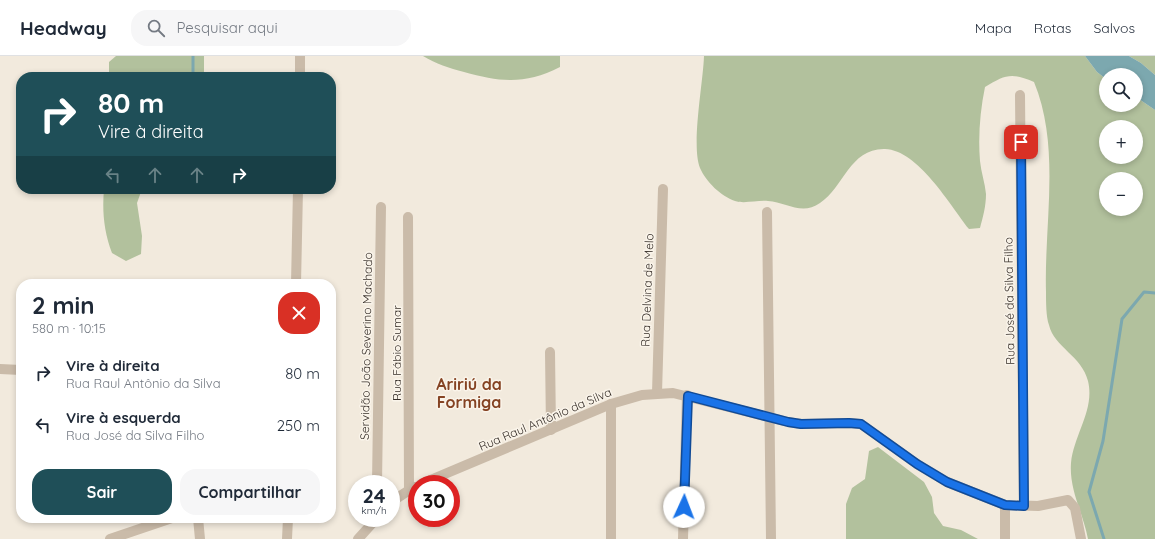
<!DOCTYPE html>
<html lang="pt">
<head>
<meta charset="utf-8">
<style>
  :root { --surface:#fff; --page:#f6f6f7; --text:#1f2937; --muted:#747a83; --line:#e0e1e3; --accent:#1f4f58 }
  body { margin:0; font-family:Quicksand,sans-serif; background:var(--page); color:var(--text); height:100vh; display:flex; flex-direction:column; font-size:15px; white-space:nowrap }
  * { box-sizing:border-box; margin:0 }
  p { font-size:13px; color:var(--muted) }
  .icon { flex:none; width:22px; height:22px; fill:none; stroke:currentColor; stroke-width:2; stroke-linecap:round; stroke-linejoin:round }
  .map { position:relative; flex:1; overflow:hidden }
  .details { position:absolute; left:16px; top:223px; width:320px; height:244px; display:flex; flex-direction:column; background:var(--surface); border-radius:16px; box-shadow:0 2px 6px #0003 }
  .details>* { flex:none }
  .banner { position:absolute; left:16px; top:16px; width:320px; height:122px; border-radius:16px; box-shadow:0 2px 6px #0003; background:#1f4f58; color:#fff; overflow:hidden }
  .tools { position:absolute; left:1099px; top:12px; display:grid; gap:8px }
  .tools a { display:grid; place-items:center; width:44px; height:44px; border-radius:50%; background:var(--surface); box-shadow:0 2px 6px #0003; font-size:20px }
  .speed { position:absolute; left:348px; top:419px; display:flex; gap:8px; font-size:20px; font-weight:700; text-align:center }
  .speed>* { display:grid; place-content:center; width:52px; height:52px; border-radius:50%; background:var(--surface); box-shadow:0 2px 6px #0003; line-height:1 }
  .speed small { font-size:10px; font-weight:400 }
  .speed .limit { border:6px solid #d22; background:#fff; color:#111 }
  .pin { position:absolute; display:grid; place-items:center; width:34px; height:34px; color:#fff; margin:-17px; border-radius:8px; box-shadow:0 2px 6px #0006 }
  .me { position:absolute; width:44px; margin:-22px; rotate:2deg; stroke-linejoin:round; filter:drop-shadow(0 0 3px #0008) }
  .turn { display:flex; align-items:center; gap:14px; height:84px; padding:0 16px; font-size:18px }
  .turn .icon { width:52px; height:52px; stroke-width:2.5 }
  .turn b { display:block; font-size:28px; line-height:34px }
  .lanes { display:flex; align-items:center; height:38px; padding:0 16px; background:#0003; justify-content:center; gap:20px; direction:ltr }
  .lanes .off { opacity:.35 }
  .round { display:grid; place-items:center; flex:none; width:42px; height:42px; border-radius:16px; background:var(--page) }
  .head { display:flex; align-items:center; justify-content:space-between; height:68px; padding:0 16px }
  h1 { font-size:24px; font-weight:800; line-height:30px }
  .button { display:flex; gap:8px; margin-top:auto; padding:8px 16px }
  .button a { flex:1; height:46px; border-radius:16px; background:var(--accent); color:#fff; font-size:16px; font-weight:800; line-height:46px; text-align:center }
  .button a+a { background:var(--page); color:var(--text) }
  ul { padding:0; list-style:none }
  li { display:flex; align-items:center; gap:12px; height:52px; padding:0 16px }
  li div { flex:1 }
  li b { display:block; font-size:15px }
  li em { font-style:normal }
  header { display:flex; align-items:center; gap:24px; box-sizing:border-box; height:56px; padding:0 20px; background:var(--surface); border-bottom:1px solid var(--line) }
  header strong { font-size:19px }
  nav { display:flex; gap:22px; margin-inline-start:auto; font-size:14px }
  .search { width:280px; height:36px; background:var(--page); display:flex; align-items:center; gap:10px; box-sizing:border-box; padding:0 14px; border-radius:16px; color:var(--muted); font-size:15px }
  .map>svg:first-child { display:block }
  .green { fill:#b2c19d; fill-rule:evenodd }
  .water { fill:#7ca8af }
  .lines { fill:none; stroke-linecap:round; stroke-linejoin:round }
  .stream { stroke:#7ca8af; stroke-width:3 }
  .minor { stroke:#cabba9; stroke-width:10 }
  .tertiary { stroke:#cabba9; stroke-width:10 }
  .route-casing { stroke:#114b97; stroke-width:10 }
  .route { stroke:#1a73e8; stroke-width:7 }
  .labels { text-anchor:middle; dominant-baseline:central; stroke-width:3; stroke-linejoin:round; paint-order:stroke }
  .street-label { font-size:12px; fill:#372f29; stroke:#faf4ea }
  .district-label { font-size:16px; font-weight:bold; fill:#854323; stroke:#faf4ea }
</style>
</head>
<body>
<header>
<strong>Headway</strong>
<div class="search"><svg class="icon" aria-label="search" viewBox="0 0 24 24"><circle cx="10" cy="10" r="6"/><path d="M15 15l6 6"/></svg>Pesquisar aqui</div>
<nav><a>Mapa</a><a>Rotas</a><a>Salvos</a></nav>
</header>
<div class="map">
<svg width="1155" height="483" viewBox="0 0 1155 483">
  <rect width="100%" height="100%" fill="#f2eadd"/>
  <!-- green -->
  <g class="green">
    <path d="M 116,0 L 204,0 L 204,21 L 109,21 L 109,6 Z"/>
    <path d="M 423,0 L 560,0 L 560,11 C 525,29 500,26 464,16 C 449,12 436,8 423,0 Z"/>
    <path d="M 704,0 L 1085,0 L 1097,16 L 1106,23 L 1106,49 L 1136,49 L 1136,41 L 1155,54 L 1155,483 L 1088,483 C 1083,457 1069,434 1071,407 C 1074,378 1095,354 1088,325 C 1082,300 1054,291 1049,269 C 1046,261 1046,245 1046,236 C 1044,166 1061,92 1034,26 C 1011,16 1005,19 985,31 C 980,55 978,81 980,105 C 981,116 985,127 986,138 C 986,150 983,161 980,172 L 969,173 C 950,149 918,94 885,93 C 850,92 844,131 820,147 C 802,160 786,146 768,145 C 758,144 744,148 735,145 C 721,140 706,126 700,112 C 691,89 703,28 704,0 ZM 1106,71 L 1136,71 L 1136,101 L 1106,101 ZM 1106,123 L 1136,123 L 1136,153 L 1106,153 Z"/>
    <path d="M 1129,0 L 1155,0 L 1155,19 L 1141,7 Z"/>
    <path d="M 104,133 L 142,133 L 137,147 L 142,180 L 141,198 L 126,205 L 112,197 C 104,176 102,156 104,133 Z"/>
    <path d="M 878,391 L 924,426 L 932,441 L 934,457 L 943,470 L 961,474 L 978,483 L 846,483 L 846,448 L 852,432 L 865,423 L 869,395 Z"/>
  </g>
  <!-- water -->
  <path class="water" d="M 1085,0 L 1129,0 L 1141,7 L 1155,19 L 1155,54 L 1136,41 L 1136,19 L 1106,19 L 1106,23 L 1097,16 Z"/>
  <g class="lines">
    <!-- stream -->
    <g class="stream">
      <path d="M 193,0 L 193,21"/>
      <path d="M 1104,483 L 1089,436 L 1103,385 L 1122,263 L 1144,236 L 1155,237"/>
    </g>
    <!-- minor -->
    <g class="minor">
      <path d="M 300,21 L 300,0"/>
      <path d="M 1020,39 L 1024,450"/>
      <path d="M 767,156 L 771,483"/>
      <path d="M 408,161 L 409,433"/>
      <path d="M 296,228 L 298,133"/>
      <path d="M 550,296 L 551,374"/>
      <path d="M 657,337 L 663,133"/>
      <path d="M 611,348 L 611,483"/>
      <path d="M 377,428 L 381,151"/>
      <path d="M 421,428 L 611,348 L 642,339 L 673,337 L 788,366 L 801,368 L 849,367 L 861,368 L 917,408 L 947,426 L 1005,449 L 1038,450 L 1068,444 L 1075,452 L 1081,483"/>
      <path d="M 391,446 L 414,431"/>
      <path d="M 110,483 L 172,462"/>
      <path d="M 287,483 L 288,462"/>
      <path d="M 358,483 L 377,462"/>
      <path d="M 683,483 L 687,339"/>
      <path d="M 1005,483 L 1005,449"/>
    </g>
    <!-- tertiary -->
    <g class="tertiary">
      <path d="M 0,313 L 21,314"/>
      <path d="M 198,462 L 200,483"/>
    </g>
  </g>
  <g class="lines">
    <defs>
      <path id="route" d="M 684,451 L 688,340 L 788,366 L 801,368 L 849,367 L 861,368 L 917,408 L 947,426 L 1005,449 L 1024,450 L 1021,86"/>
    </defs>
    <!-- route casing -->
    <use href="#route" class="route-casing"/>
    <!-- route -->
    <use href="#route" class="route"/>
  </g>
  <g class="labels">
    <!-- street labels -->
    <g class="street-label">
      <text transform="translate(647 234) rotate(-88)">Rua Delvina de Melo</text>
      <text transform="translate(1009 245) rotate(-91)">Rua José da Silva Filho</text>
      <text transform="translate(366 290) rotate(-89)">Servidão João Severino Machado</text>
      <text transform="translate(396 297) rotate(-90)">Rua Fábio Sumar</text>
      <text transform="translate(545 363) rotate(-23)">Rua Raul Antônio da Silva</text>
    </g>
    <!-- district labels -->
    <g class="district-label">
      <text x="469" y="328">Aririú da<tspan x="469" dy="18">Formiga</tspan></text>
    </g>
  </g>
</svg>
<div class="tools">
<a><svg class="icon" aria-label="search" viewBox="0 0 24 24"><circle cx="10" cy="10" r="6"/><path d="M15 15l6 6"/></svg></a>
<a>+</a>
<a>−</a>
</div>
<div class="speed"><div>24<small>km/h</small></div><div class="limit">30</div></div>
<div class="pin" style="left:1021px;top:86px;background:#d93025"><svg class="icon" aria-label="arrive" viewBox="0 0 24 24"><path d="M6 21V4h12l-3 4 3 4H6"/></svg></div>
<svg class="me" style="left:684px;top:451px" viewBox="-20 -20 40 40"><circle r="19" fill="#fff"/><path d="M0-13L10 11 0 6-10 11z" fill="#1a73e8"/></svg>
<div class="banner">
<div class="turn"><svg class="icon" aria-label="right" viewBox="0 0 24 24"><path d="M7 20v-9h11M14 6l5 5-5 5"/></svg><div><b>80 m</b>Vire à direita</div></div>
<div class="lanes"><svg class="icon off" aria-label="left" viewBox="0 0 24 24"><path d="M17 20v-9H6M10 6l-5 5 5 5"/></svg><svg class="icon off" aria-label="ahead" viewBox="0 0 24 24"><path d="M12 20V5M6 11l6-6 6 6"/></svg><svg class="icon off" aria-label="ahead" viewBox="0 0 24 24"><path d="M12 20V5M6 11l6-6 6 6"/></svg><svg class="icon" aria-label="right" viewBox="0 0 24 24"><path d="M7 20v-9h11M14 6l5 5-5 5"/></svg></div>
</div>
<section class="details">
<div class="head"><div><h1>2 min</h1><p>580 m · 10:15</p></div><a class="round" style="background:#d93025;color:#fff"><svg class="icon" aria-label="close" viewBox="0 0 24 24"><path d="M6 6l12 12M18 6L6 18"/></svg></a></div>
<ul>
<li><svg class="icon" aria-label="right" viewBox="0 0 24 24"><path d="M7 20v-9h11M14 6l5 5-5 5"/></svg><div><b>Vire à direita</b><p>Rua Raul Antônio da Silva</p></div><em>80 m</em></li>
<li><svg class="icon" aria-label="left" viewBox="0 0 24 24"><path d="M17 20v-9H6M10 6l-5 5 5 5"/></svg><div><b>Vire à esquerda</b><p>Rua José da Silva Filho</p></div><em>250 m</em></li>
</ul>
<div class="button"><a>Sair</a><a>Compartilhar</a></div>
</section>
</div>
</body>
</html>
